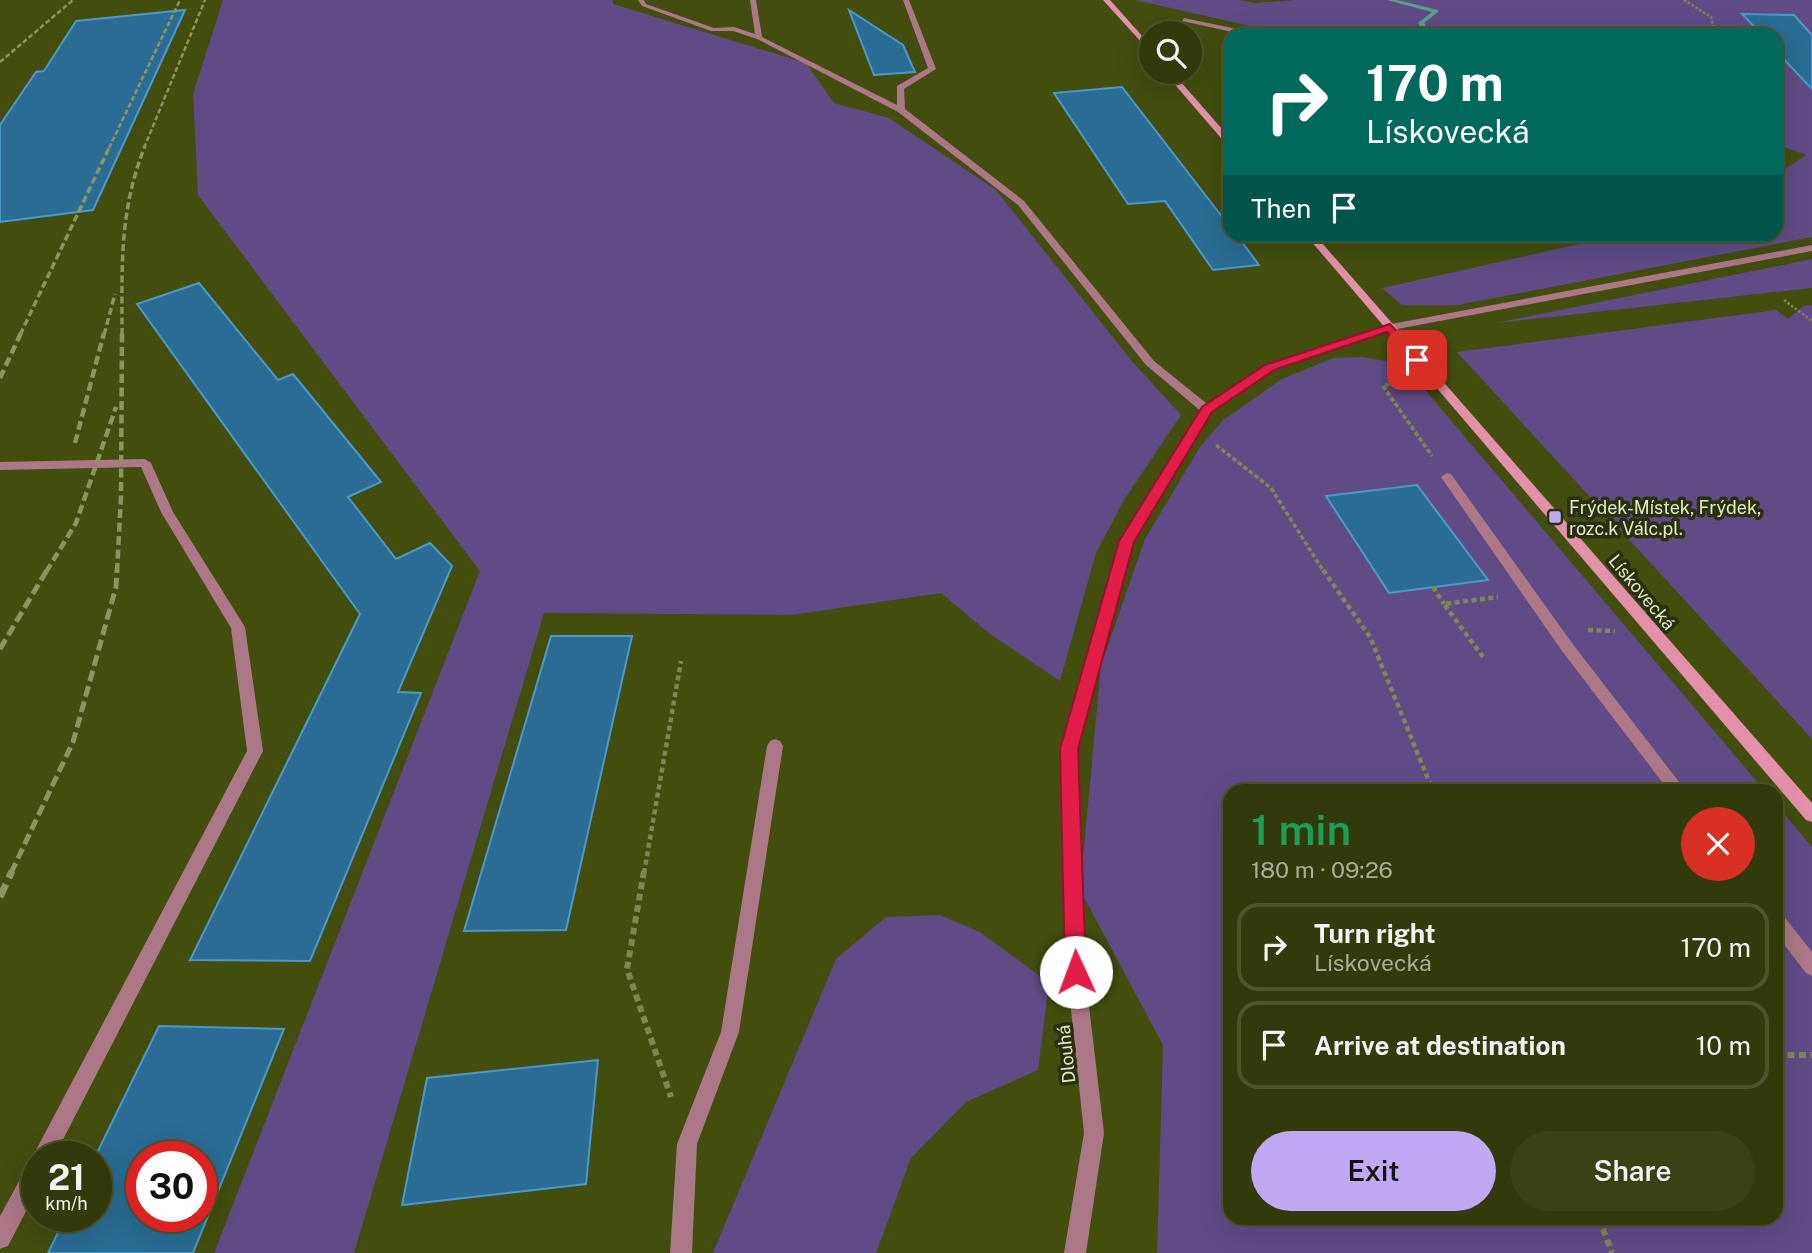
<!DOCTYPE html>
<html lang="en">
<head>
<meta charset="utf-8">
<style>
  :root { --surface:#323a0a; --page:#3a4113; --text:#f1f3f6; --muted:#a8ad9c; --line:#4d542b; --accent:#c1a8f3 }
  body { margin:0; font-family:"Public Sans",sans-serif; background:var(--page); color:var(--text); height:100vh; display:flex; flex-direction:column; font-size:26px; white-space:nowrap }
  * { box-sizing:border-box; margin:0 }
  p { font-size:23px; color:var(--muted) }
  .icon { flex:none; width:38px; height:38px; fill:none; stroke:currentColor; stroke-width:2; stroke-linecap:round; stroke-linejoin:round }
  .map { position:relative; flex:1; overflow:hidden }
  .sheet { position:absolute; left:1223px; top:784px; width:560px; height:441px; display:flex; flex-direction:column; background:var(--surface); border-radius:21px; box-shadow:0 7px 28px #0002,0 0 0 2px var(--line) }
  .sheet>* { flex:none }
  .banner { position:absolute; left:1223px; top:28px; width:560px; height:214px; border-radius:21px; box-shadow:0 7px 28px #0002,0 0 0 2px var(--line); background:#00695c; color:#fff; overflow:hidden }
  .fabs { position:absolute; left:1139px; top:21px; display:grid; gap:14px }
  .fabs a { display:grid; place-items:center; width:63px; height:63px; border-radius:50%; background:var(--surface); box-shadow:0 7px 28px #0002,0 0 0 2px var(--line); font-size:35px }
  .speed { position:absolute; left:21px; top:1141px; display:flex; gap:14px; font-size:35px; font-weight:700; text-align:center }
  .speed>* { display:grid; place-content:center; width:91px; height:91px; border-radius:50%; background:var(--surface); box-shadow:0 7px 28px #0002,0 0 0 2px var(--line); line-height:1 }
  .speed small { font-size:18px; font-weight:400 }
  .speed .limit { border:10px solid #d22; background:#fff; color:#111 }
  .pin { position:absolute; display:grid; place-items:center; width:60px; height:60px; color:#fff; margin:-30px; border-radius:14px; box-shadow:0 4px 10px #0006 }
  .me { position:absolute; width:77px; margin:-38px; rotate:358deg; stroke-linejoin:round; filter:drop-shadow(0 0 5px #0008) }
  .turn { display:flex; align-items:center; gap:24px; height:147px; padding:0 28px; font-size:32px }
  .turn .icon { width:91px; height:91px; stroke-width:2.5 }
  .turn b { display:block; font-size:49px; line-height:60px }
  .then { display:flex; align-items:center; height:66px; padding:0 28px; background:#0003; gap:14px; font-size:26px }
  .round { display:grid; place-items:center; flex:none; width:74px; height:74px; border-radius:37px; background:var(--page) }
  .headline { display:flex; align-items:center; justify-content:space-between; height:119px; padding:0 28px }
  h1 { font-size:42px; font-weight:600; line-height:52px; color:#1e9e55 }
  .cta { display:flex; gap:14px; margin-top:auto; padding:14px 28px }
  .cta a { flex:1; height:80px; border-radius:42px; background:var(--accent); color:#111; font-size:28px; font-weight:600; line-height:80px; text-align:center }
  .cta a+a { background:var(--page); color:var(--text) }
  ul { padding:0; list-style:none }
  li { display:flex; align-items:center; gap:21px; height:88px; margin:0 14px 10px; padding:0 14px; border:4px solid var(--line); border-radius:21px }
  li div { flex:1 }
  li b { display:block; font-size:26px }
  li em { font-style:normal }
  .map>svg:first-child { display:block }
  .green { fill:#604b86 }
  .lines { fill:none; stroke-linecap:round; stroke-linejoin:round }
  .stream { fill:#57a08a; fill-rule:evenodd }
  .building { fill:#2a6c94; stroke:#4b98c9; stroke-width:2; fill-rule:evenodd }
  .path-far3 { stroke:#7c8751; stroke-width:2.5; stroke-dasharray:2.5 2; stroke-linecap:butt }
  .path-far2 { stroke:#7c8751; stroke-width:3.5; stroke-dasharray:4.5 2.5; stroke-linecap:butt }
  .path-far1 { stroke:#7c8751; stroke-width:4.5; stroke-dasharray:5 3.5; stroke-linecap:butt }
  .path { stroke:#7c8751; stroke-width:6; stroke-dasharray:7 4.5; stroke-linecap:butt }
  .lane { fill:#ac7787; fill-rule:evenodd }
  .street { fill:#ac7787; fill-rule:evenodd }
  .secondary { fill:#e391ab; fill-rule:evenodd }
  .rail-far4 { stroke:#8a9561; stroke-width:2.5; stroke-dasharray:5 2.5; stroke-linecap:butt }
  .rail-far3 { stroke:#8a9561; stroke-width:3.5; stroke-dasharray:7 3.5; stroke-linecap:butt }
  .rail-far2 { stroke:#8a9561; stroke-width:4.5; stroke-dasharray:9 4.5; stroke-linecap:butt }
  .rail-far1 { stroke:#8a9561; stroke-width:5; stroke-dasharray:11 5; stroke-linecap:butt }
  .rail { stroke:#8a9561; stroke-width:7; stroke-dasharray:14 7; stroke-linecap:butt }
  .route { fill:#e11d48; stroke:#92132f; stroke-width:2 }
  .poi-dot { fill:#c1a8f3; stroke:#2a300f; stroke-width:2.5 }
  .labels { text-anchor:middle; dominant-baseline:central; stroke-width:7; stroke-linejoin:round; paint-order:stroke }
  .poi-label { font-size:18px; fill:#e0eac3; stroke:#2a300f; text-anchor:start }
  .street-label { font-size:18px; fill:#e0eac3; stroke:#2a300f }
</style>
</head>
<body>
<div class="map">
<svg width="1812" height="1253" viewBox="0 0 1812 1253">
  <rect width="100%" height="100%" fill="#424d0e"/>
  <!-- green -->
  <g class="green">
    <path d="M 223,0 L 613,0 L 613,4 L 806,63 L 834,103 L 889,118 L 996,190 L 1131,360 L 1181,415 L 1124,500 L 1096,553 L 1060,681 L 990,634 L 941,593 L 791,615 L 544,613 L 354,1253 L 214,1253 L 480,571 L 198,195 L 193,94 Z"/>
    <path d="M 1135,0 L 1239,0 L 1255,3 L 1296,0 L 1812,0 L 1812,237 L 1458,305 L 1402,305 L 1382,288 L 1620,235 L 1776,234 L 1776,175 L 1806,155 L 1776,144 L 1776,35 L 1290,35 Z"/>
    <path d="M 1812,259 L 1812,288 L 1496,323 Z"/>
    <path d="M 1812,305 L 1812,739 L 1457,352 L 1776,310 L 1788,319 L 1803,306 Z"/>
    <path d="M 1362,357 L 1386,361 L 1409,371 L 1765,791 L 1230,791 L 1230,1218 L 1776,1218 L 1776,804 L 1812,847 L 1812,1253 L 1157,1253 L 1163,1045 L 1080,890 L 1101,665 L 1145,539 L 1200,447 L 1223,420 L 1282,379 L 1333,358 Z"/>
    <path d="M 940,915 L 980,932 L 1049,983 L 1038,1070 L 966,1102 L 911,1158 L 876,1253 L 713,1253 L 836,959 L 886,917 Z"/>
  </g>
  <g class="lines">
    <!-- stream -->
    <path class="stream" d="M 1387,0 L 1397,0 L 1438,10 L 1438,12 L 1424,23 L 1426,27 L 1475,35 L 1460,35 L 1422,29 L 1418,23 L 1432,12 Z"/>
  </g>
  <!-- building -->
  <g class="building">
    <path d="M 185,10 L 93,210 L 0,222 L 0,125 L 36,72 L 44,71 L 76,21 Z"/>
    <path d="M 849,10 L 903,45 L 915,72 L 874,75 Z"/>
    <path d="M 1742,14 L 1794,15 L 1812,35 L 1812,89 L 1776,51 L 1776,35 L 1762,35 Z"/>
    <path d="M 1122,87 L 1230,227 L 1230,234 L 1236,234 L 1259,265 L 1213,270 L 1165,201 L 1128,204 L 1054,93 Z"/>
    <path d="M 199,283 L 278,380 L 293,374 L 381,482 L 348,497 L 396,559 L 430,543 L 452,566 L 398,692 L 421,693 L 310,961 L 190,960 L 360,614 L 137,304 Z"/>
    <path d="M 1417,485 L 1488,580 L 1389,593 L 1326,496 Z"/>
    <path d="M 551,636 L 632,636 L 566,930 L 464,931 Z"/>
    <path d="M 159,1026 L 284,1029 L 193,1253 L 48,1253 L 66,1216 L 96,1216 L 95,1157 ZM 142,1157 L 201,1157 L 201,1216 L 142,1216 Z"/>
    <path d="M 598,1060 L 586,1184 L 402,1205 L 427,1078 Z"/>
  </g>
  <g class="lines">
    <!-- path-far3 -->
    <g class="path-far3">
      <path d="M 1684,0 L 1711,17 L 1715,35"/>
      <path d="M 1784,300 L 1812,321"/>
    </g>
    <!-- path-far2 -->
    <g class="path-far2">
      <path d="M 1403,380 L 1383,386 L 1432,456"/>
      <path d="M 1216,445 L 1271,488 L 1324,572"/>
    </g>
    <!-- path-far1 -->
    <g class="path-far1">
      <path d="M 1323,570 L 1370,637 L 1433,791"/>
      <path d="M 1433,587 L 1444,604"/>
      <path d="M 1588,630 L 1615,631"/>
      <path d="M 1483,657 L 1444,604 L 1498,597"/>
      <path d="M 644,873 L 681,661"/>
    </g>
    <!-- path -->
    <g class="path">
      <path d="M 644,871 L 627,969 L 671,1097"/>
      <path d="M 1776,1055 L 1812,1055"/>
      <path d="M 1599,1218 L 1612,1253"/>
    </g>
    <!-- lane -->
    <g class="lane">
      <path d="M 638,0 L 644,0 L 646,4 L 714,28 L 734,27 L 755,34 L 750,0 L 756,0 L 762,37 L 897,105 L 897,86 L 928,68 L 903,0 L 909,0 L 936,69 L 904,89 L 905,109 L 1024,201 L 1154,361 L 1211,407 L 1211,413 L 1203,413 L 1146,365 L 1018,205 L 898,112 L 757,39 L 733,31 L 711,31 L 642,6 Z"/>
      <path d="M 1184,18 L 1256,33 L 1259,35 L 1246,35 L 1182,21 Z"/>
      <path d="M 145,459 L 151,463 L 173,512 L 245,627 L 263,751 L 54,1157 L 37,1157 L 37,1190 L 8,1246 L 0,1249 L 0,1216 L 30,1161 L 34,1159 L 36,1150 L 247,751 L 231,628 L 161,512 L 141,467 L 0,470 L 0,462 Z"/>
      <path d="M 1447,473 L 1451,474 L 1572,643 L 1686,791 L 1669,791 L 1562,651 L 1443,480 L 1441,477 Z"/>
      <path d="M 775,739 L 780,741 L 783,746 L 739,1032 L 697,1144 L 692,1253 L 670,1253 L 677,1144 L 721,1032 L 767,746 L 770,741 Z"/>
      <path d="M 1776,912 L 1782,914 L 1812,952 L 1812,976 L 1806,973 L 1776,934 Z"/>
    </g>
    <!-- street -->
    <path class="street" d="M 1812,245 L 1812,251 L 1392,330 L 1274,369 L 1211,412 L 1133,541 L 1077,749 L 1085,972 L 1104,1133 L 1086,1253 L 1064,1253 L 1084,1133 L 1067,972 L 1061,749 L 1121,541 L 1203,407 L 1266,365 L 1386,325 Z"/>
    <!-- secondary -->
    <g class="secondary">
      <path d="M 1103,0 L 1110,0 L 1152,47 L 1152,54 Z"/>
      <path d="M 1164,72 L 1172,72 L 1230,138 L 1230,145 L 1227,145 Z"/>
      <path d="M 1305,234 L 1314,234 L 1812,803 L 1812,822 L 1806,820 Z"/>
    </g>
    <!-- rail-far4 -->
    <g class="rail-far4">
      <path d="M 0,62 L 73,0"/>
      <path d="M 109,148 L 180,0"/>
      <path d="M 144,148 L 205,0"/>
    </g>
    <!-- rail-far3 -->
    <g class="rail-far3">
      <path d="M 20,335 L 110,146"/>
      <path d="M 104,335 L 115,294"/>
      <path d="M 122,335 C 122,267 119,211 145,146"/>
    </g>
    <!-- rail-far2 -->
    <g class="rail-far2">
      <path d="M 0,378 L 21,333"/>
      <path d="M 75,443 L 104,333"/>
      <path d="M 46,572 L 76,523 L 116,407"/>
      <path d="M 117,572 L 121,497 L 122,333"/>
    </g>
    <!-- rail-far1 -->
    <g class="rail-far1">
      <path d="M 0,649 L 47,570"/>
      <path d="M 11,873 L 73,742 L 116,587 L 117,570"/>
    </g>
    <!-- rail -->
    <path class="rail" d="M 0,897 L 12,871"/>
  </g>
  <!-- route -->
  <path class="route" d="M 1390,324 L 1422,358 L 1422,363 L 1413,363 L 1387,332 L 1274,370 L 1212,412 L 1134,542 L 1078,749 L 1086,972 L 1083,979 L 1076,982 L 1068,979 L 1065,972 L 1060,749 L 1119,541 L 1202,407 L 1265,365 Z"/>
  <!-- markers -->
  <rect class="poi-dot" x="1548" y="510" width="14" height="14" rx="3.5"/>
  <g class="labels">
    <!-- poi labels -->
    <g class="poi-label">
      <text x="1569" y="507">Frýdek-Místek, Frýdek,<tspan x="1569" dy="21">rozc.k Válc.pl.</tspan></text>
    </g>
    <!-- street labels -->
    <g class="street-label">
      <text transform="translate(1642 592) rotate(50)">Lískovecká</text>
      <text transform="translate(1066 1054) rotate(-96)">Dlouhá</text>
    </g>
  </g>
</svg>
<div class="fabs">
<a><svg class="icon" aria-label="search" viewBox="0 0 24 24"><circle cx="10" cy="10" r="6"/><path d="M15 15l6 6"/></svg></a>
</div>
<div class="speed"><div>21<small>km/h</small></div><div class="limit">30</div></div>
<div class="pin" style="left:1417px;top:360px;background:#d93025"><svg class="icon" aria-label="arrive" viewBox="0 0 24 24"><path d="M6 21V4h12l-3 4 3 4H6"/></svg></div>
<svg class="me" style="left:1076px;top:972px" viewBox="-20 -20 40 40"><circle r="19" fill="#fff"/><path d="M0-13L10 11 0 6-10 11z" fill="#e11d48"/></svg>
<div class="banner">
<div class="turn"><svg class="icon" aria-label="right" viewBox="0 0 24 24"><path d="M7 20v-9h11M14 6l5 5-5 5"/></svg><div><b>170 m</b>Lískovecká</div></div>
<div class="then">Then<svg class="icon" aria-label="arrive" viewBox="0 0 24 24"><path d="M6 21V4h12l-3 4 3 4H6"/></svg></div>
</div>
<section class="sheet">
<div class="headline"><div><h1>1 min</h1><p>180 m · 09:26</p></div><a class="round" style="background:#d93025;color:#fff"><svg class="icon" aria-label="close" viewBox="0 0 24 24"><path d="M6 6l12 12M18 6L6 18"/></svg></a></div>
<ul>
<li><svg class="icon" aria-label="right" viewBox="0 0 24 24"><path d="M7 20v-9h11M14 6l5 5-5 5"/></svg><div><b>Turn right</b><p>Lískovecká</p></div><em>170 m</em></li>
<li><svg class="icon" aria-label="arrive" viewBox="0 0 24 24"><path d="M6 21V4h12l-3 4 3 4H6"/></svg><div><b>Arrive at destination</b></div><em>10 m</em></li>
</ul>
<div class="cta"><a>Exit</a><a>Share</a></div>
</section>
</div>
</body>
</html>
